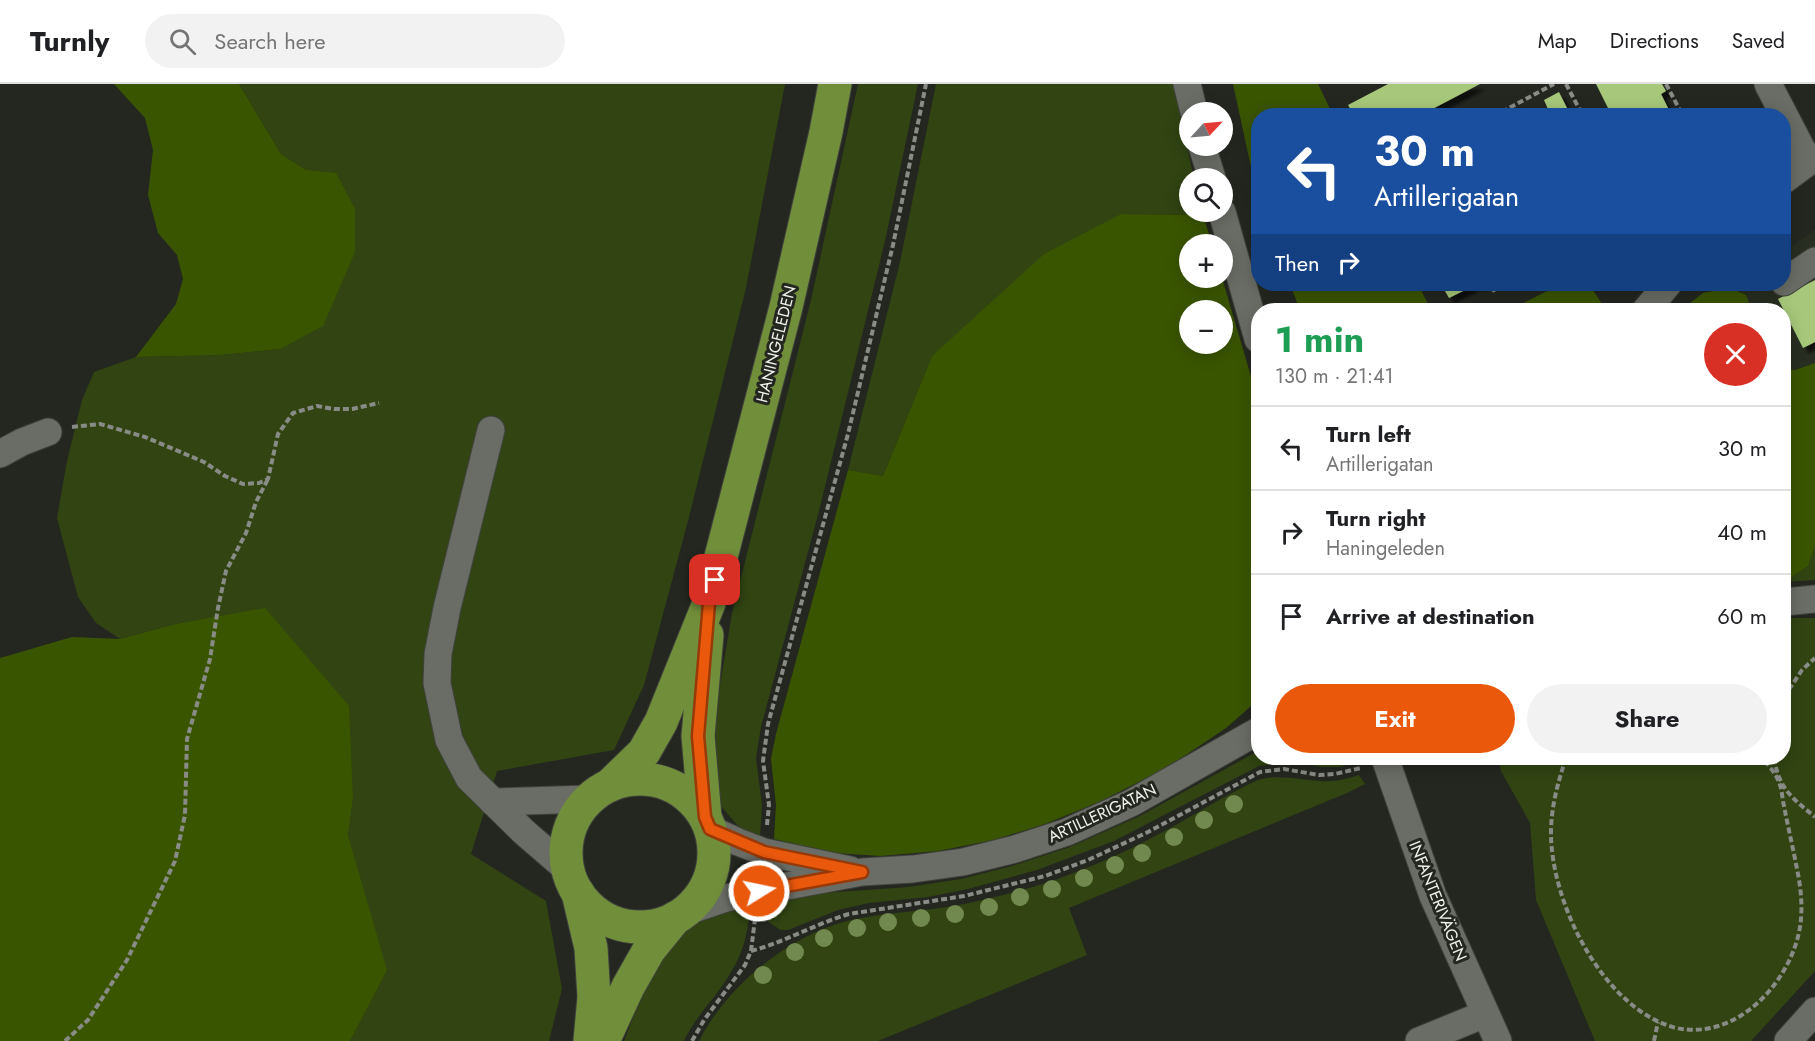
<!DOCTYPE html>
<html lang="en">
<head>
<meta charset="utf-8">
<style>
  :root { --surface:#fff; --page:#f2f2f2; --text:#202124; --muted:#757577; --line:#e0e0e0; --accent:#ea580c }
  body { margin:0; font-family:Jost,sans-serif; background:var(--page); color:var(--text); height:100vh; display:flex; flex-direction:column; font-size:22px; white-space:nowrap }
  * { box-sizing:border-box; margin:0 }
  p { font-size:20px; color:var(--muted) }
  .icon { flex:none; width:33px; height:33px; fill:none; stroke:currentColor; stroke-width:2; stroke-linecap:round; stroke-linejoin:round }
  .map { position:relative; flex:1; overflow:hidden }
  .sheet { position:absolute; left:1251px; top:219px; width:540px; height:462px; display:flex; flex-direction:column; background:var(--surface); border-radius:24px; box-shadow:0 3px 15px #0003 }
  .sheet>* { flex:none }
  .guide { position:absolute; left:1251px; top:24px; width:540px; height:183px; border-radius:24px; box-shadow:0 3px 15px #0003; background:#1a4fa0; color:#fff; overflow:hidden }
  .needle { width:39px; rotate:64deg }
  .tools { position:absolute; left:1179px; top:18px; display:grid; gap:12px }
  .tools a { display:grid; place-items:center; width:54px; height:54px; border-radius:50%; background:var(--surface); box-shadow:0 3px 15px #0003; font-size:30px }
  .pin { position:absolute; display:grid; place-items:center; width:51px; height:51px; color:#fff; margin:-26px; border-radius:12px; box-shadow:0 3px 9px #0006 }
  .me { position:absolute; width:66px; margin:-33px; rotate:80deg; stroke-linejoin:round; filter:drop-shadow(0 0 4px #0008) }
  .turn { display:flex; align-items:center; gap:21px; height:126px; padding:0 24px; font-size:27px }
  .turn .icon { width:78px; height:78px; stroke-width:2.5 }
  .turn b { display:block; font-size:42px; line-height:51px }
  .then { display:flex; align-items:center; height:57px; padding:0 24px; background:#0003; gap:12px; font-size:22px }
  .round { display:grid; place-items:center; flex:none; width:63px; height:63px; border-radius:32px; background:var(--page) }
  .headline { display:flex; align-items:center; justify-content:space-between; height:102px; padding:0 24px }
  h1 { font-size:36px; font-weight:700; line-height:45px; color:#1e9e55 }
  .primary-button { display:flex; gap:12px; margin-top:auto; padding:12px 24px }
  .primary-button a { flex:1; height:69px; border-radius:36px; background:var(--accent); color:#fff; font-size:24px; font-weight:700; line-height:69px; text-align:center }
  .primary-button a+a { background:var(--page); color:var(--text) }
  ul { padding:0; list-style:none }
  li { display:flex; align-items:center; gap:18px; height:84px; padding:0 24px; border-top:2px solid var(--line) }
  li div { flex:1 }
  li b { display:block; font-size:22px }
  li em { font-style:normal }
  header { display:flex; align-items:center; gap:36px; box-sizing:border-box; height:84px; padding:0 30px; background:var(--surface); border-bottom:2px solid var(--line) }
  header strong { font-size:28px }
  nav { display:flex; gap:33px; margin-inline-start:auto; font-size:21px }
  .search { width:420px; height:54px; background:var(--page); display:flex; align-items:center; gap:15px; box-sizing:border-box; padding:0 21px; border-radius:33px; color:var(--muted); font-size:22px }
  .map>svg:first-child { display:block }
  .built { fill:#282e21 }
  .green { fill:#314412 }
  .forest { fill:#3a5500; fill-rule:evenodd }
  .building { fill:#a7c87a; filter:url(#shadow) }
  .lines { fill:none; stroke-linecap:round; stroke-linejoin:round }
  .minor-casing { stroke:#3f423b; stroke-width:29 }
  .major-casing { stroke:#3f423b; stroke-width:35 }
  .path { stroke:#898c86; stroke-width:4; stroke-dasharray:6 3; stroke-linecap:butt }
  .minor { stroke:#696d65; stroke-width:27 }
  .major { stroke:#718e3b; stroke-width:33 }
  .tree { fill:#71894e }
  .route-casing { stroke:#983908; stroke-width:15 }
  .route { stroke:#ea580c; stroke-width:10 }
  .labels { text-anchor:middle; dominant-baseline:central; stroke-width:6; stroke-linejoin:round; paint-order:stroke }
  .street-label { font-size:16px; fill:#f0f2ed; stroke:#242720 }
</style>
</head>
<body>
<header>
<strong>Turnly</strong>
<div class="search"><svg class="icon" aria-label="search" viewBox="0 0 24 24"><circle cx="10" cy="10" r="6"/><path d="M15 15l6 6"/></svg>Search here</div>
<nav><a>Map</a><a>Directions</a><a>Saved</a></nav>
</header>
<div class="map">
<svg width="1815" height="957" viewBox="0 0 1815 957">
  <defs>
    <filter id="shadow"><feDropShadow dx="5.5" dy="5.5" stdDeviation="1.5" flood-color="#0009"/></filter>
  </defs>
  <rect width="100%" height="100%" fill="#242720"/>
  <!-- built -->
  <path class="built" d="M 1815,146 L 1815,279 L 1795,286 L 1784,285 L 1784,226 L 1752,226 L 1746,211 L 1730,204 L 1736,200 L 1784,200 L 1784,167 Z"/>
  <!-- green -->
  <g class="green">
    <path d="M 239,0 L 785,0 L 746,204 L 688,437 L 644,601 L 614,666 L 497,687 L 471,770 L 546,817 L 562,905 L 549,957 L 350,957 L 386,886 L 348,751 L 353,715 L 265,525 L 175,540 L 120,555 L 96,539 L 78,513 L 57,434 L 67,377 L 82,316 L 94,288 L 136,273 L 221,271 L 280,265 L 306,86 L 281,70 Z"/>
    <path d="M 858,0 L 918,0 L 885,157 L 820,423 L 761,643 L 756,674 L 762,721 L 760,752 L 749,749 L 738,742 L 720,721 L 712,670 L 720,601 L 732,529 L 811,216 Z"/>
    <path d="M 936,0 L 1173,0 L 1194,94 L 1190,94 L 1190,128 L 1202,128 L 1203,131 L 1121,130 L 932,272 L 883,392 L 848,386 L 900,178 Z"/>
    <path d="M 1815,462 L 1815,496 L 1784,498 L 1808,482 Z"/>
    <path d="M 1784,534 L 1815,534 L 1815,887 L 1751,957 L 1595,957 L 1536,816 L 1530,739 L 1501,687 L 1498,674 L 1784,674 Z"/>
    <path d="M 1258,667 L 1258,674 L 1345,674 L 1351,680 L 1339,683 L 1323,683 L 1287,678 L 1259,682 L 1114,757 L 1037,786 L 968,805 L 928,813 L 869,819 L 838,826 L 788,846 L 781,846 L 768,838 L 765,831 L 765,818 L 810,810 L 908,803 L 961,795 L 1012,782 L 1070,763 L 1140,732 Z"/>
    <path d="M 1359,691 L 1365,700 L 1347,709 L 1069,824 L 1087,871 L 878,957 L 699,957 C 726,903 788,852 847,837 C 883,828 922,828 959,821 C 991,815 1024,806 1055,796 C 1091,783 1126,768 1159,750 C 1192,733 1224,711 1258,696 C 1280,690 1299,696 1321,697 C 1334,698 1347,695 1359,691 Z"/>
    <path d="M 751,822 C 748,845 744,868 731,888 C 717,913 696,931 684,957 L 624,957 C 637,924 654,874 682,850 C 700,834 727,827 751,822 Z"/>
  </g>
  <!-- forest -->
  <g class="forest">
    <path d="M 114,0 L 239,0 L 281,70 L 306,86 L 336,89 L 355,125 L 355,168 L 323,242 L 280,265 L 221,271 L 136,273 L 176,220 L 183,195 L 177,171 L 158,149 L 148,111 L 153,66 L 145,34 Z"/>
    <path d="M 1233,0 L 1318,0 L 1333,31 L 1258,32 L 1258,110 L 1254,97 Z"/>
    <path d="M 1121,130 L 1203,131 L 1212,160 L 1190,160 L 1190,194 L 1222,194 L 1258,316 L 1258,616 L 1226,644 L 1168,683 L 1101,717 L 1045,740 L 993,756 L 938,767 L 880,772 L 835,769 L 774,755 L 776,721 L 771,675 L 776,650 L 848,386 L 883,392 L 932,272 L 1044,170 ZM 1190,226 L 1222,226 L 1222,260 L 1190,260 Z"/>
    <path d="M 1290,200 L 1418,200 L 1431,226 L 1300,226 Z"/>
    <path d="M 1561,200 L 1589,200 L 1606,226 L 1510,226 Z"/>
    <path d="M 1730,204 L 1746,211 L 1752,226 L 1681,226 L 1703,209 Z"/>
    <path d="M 1815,279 L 1815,462 L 1808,482 L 1784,498 L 1784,285 L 1795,286 Z"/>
    <path d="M 265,524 L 349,622 L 353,715 L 348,751 L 387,886 L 350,957 L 0,957 L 0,574 L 72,553 L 120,555 L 175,540 Z"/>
  </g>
  <!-- building -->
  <g class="building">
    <path d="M 1388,0 L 1480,0 L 1419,32 L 1354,32 L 1348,21 Z"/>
    <path d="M 1596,0 L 1662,0 L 1666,7 L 1661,10 L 1672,32 L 1612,32 Z"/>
    <path d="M 1559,8 L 1571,32 L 1551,32 L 1544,16 Z"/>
    <path d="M 1815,196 L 1815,258 L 1803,264 L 1778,215 Z"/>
    <path d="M 1441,200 L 1477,200 L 1449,214 Z"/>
  </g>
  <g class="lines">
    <defs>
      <g id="minor">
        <path d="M 1187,0 L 1194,28"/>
        <path d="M 1768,0 L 1808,77"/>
        <path d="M 1202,62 L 1212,94"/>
        <path d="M 1784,96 L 1815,73"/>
        <path d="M 1222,128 L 1258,255"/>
        <path d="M 1784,198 L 1815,177"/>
        <path d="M 1646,226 L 1668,200"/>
        <path d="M 491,346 L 447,524 L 438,570 L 437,599 L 449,656 L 469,694 L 524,748 L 568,786"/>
        <path d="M 0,370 L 22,358 L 48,348"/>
        <path d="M 1784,518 L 1815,515"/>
        <path d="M 1385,674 L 1433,812 L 1498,957"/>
        <path d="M 493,718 L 589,715"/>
        <path d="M 710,745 L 738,758 L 764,768 L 850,786"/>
        <path d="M 685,828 L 726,814 L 744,810 L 862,788 L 913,785 L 963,778 L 1015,765 L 1067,748 L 1131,719 L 1258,647"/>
        <path d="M 1419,957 L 1485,930"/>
        <path d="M 1788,957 L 1815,927"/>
      </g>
      <g id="major">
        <circle cx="640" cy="769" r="74"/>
        <path d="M 610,701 L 644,668 L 661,638 L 709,519 L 786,223 L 826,48 L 835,0"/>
        <path d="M 705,733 L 698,652 L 707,551"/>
        <path d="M 578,809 L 591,864 L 594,913 L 590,957"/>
        <path d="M 603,957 L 628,903 L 649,866 L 675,834"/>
      </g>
    </defs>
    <!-- minor casing -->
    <use href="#minor" class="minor-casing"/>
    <!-- major casing -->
    <use href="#major" class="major-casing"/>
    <!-- path -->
    <g class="path">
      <path d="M 1566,0 L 1583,32"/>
      <path d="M 1666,0 L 1683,32"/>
      <path d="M 1494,32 L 1554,0"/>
      <path d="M 1492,207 L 1506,200"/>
      <path d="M 72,343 L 100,340 L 145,353 L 204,378 L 225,392 L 243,400 L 259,399 L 268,395 L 278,350 L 293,329 L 317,322 L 334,325 L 352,325 L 379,319"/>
      <path d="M 1784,613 L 1802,586 L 1815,574"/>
      <path d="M 1417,674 L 1419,682"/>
      <path d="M 1566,674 C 1558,698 1551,723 1551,749 C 1551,819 1603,925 1676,944 C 1737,957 1791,898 1800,843 C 1803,824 1801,804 1797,785 C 1793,764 1788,743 1784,722 C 1782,714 1782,703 1778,696 C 1775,688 1767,680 1762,674"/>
      <path d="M 1774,674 C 1779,705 1792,714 1815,733"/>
      <path d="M 767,741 L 769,721 L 763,677 L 768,640 L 848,350 L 893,161 L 926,0"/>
      <path d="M 751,867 C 785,858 815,840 849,830 L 964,812 L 1045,792 L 1088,776 L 1146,749 L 1260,688 L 1284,685 L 1319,691 L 1335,690 L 1361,684"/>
      <path d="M 65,957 L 88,936 L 127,876 L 175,777 L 185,731 L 187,655 L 210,575 L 218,524 L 226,487 L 246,449 L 256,418 L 268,395"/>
      <path d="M 692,957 L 704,936 L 745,881 L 751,867 L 755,835"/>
      <path d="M 1654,957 L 1658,938"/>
    </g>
    <!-- minor -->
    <use href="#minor" class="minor"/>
    <!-- major -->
    <use href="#major" class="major"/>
  </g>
  <!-- trees -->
  <g class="tree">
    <circle cx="1234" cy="720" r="9"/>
    <circle cx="1204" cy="736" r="9"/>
    <circle cx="1174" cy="753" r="9"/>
    <circle cx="1142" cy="769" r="9"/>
    <circle cx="1115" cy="781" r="9"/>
    <circle cx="1084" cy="794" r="9"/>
    <circle cx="1052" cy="805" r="9"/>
    <circle cx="1020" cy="813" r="9"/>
    <circle cx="989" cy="823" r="9"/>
    <circle cx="955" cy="830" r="9"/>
    <circle cx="921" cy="834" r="9"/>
    <circle cx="888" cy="838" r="9"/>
    <circle cx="857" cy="844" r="9"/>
    <circle cx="824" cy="854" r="9"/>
    <circle cx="795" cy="868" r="9"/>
    <circle cx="763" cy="891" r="9"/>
  </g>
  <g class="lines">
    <defs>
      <path id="route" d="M 715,496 L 709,519 L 698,652 L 705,733 L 710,745 L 764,768 L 862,788 L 759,807"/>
    </defs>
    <!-- route casing -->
    <use href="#route" class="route-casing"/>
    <!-- route -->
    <use href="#route" class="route"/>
  </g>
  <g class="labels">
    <!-- street labels -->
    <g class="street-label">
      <text transform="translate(776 260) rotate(-76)">HANINGELEDEN</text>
      <text transform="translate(1102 729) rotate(-25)">ARTILLERIGATAN</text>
      <text transform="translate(1438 817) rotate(68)">INFANTERIVÄGEN</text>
    </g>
  </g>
</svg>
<div class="tools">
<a><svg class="needle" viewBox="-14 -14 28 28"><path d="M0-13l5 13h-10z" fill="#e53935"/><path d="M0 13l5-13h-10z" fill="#757577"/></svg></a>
<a><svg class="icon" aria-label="search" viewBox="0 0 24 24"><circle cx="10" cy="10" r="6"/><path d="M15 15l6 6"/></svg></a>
<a>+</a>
<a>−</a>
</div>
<div class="pin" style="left:715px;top:496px;background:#d93025"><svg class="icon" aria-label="arrive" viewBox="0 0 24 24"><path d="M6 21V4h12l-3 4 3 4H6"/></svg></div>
<svg class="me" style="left:759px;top:807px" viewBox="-20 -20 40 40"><circle r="17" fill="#ea580c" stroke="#fff" stroke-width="3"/><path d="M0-11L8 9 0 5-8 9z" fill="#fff"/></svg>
<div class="guide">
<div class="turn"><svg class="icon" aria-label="left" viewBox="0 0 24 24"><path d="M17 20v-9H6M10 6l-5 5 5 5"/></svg><div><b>30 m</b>Artillerigatan</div></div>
<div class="then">Then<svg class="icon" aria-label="right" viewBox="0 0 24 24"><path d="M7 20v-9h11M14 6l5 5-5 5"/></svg></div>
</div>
<section class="sheet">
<div class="headline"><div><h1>1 min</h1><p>130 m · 21:41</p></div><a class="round" style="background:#d93025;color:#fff"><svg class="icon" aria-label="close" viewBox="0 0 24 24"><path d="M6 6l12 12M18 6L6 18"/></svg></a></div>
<ul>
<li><svg class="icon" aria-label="left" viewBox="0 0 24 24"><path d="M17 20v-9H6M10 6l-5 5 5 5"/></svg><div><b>Turn left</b><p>Artillerigatan</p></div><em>30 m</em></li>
<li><svg class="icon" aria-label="right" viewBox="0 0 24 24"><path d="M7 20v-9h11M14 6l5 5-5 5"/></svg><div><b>Turn right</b><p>Haningeleden</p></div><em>40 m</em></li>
<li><svg class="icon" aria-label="arrive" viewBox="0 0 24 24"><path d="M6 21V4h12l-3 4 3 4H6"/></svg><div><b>Arrive at destination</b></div><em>60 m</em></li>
</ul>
<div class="primary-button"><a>Exit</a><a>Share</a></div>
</section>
</div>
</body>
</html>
